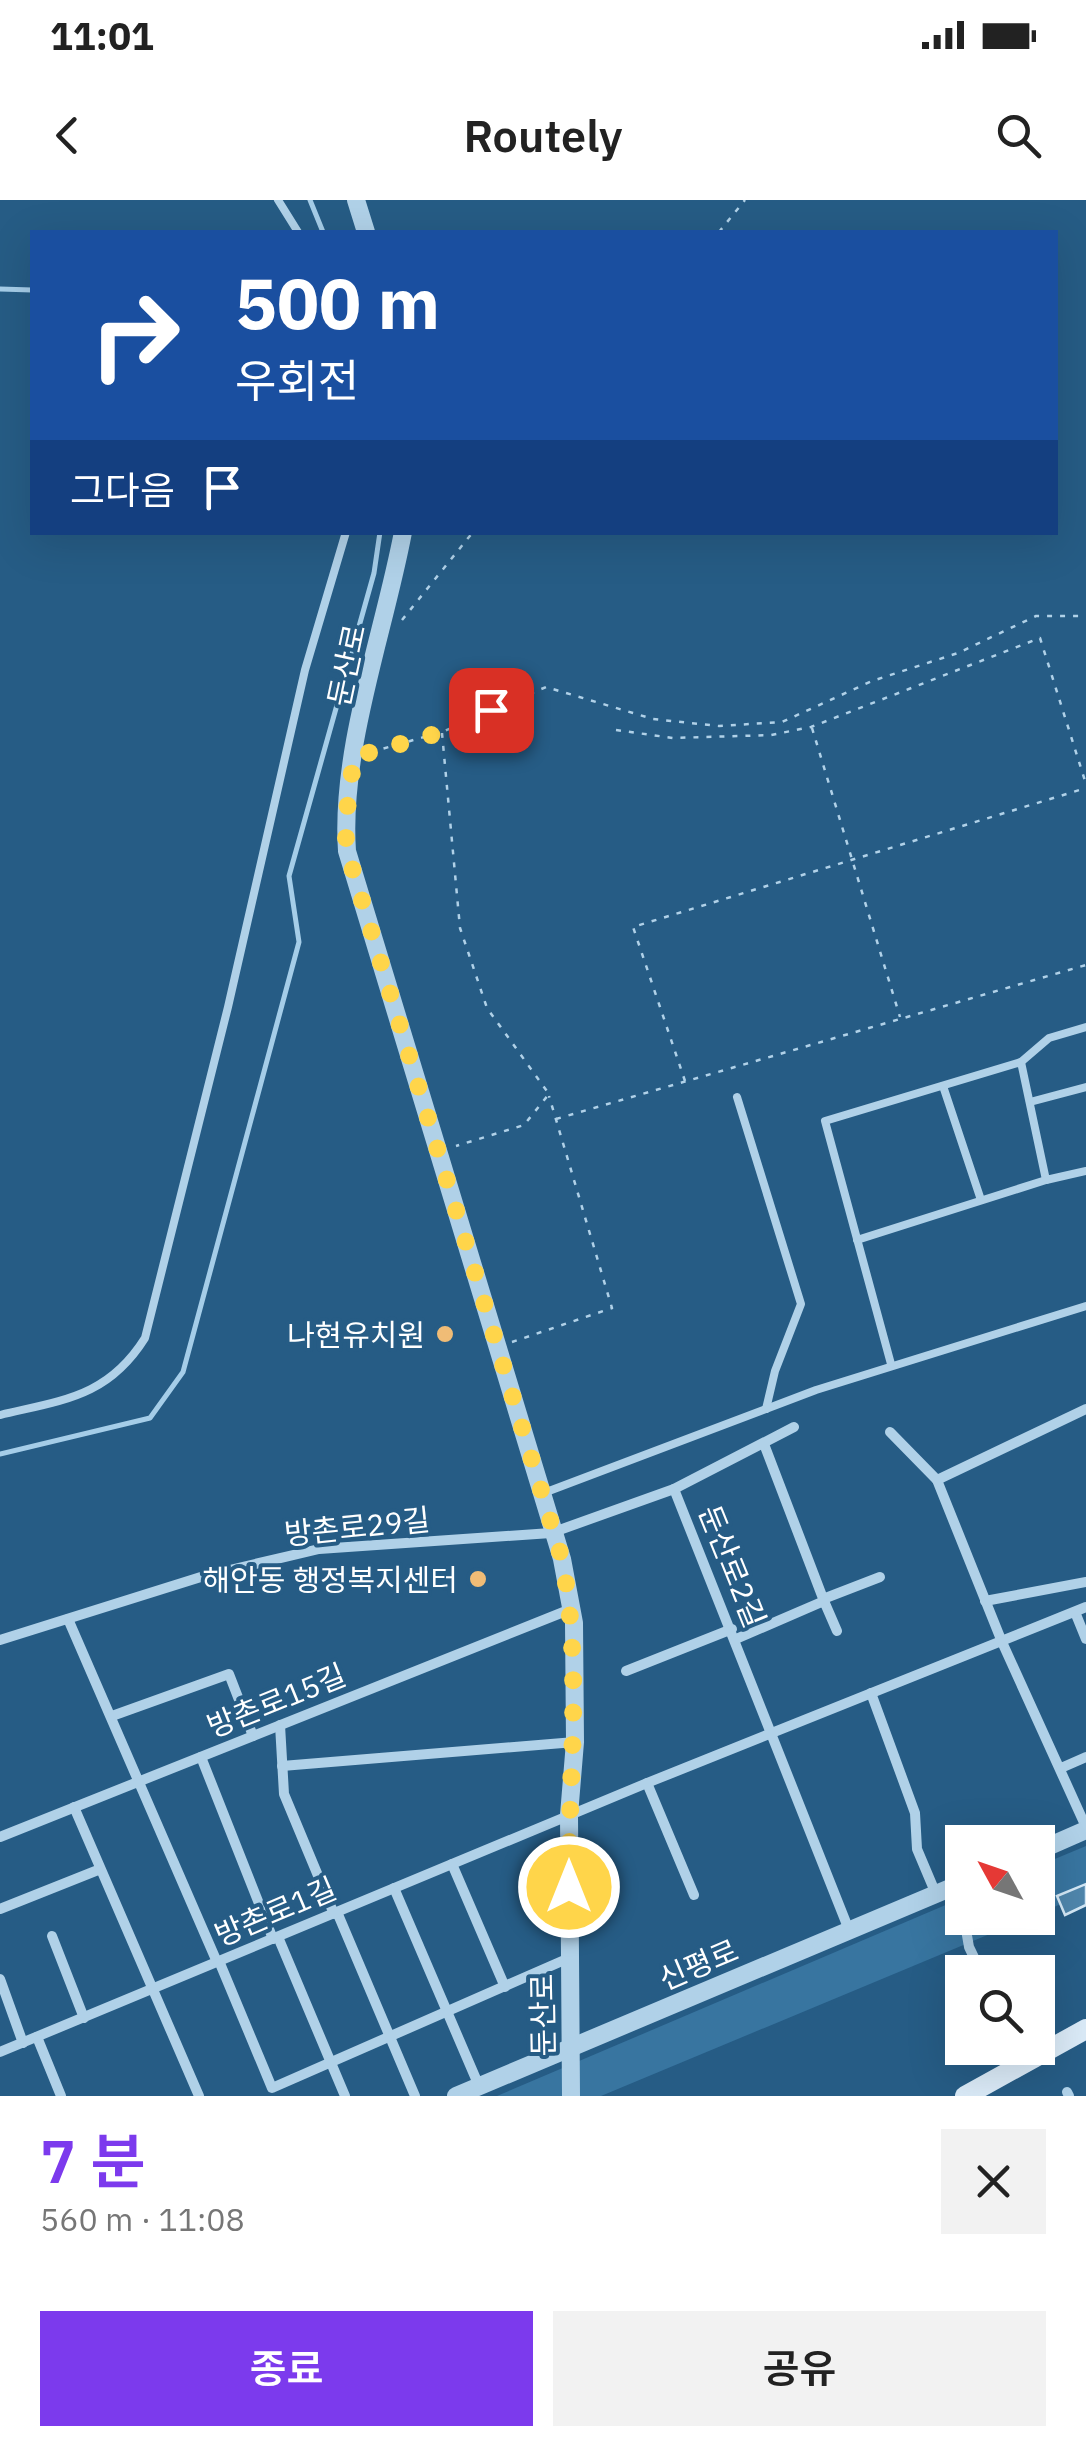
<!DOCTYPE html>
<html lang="ko">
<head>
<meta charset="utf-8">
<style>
  :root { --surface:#fff; --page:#f2f2f2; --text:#222; --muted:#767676; --accent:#7c3aed }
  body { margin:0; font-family:"IBM Plex Sans","Noto Sans KR",sans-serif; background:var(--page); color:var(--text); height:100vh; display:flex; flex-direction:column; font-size:38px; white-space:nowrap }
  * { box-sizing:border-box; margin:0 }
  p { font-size:32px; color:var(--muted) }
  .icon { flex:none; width:55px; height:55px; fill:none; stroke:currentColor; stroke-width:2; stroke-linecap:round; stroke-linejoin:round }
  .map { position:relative; height:1896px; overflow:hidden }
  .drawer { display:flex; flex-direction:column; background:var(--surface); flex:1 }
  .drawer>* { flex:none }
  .top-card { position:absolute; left:30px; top:30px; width:1028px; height:305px; border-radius:0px; box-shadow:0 10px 40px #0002; background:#1a4fa0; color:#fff; overflow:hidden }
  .needle { width:65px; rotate:310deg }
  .buttons { position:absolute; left:945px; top:1625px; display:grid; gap:20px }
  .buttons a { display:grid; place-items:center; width:110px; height:110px; border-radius:0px; background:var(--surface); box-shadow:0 10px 40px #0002; font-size:50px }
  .pin { position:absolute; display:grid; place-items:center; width:85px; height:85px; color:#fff; margin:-42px; border-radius:20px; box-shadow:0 5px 15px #0006 }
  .me { position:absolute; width:110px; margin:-55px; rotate:0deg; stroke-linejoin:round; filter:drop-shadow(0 0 8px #0008) }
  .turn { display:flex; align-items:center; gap:35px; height:210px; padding:0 40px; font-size:45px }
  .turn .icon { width:130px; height:130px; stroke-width:2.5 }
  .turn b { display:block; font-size:70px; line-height:85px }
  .then { display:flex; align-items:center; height:95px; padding:0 40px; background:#0003; gap:20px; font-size:38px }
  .round { display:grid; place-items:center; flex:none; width:105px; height:105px; border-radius:0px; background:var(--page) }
  .overview { display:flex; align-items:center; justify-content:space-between; height:170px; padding:0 40px }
  h1 { font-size:60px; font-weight:600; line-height:75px; color:var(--accent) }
  .button { display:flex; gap:20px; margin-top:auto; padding:20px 40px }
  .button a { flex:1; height:115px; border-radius:0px; background:var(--accent); color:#fff; font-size:40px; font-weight:600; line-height:115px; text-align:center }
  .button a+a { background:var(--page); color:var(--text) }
  .status { display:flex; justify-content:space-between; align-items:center; height:70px; padding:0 50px; background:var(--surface); direction:ltr }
  .status svg { height:28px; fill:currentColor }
  header { display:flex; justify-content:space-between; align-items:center; height:130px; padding:0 40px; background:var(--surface); font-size:45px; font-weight:600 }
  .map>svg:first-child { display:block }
  .green { fill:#3875a0 }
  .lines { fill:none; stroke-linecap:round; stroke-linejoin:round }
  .stream { stroke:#a5cde8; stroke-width:5 }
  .building { fill:#4f86ac; stroke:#d4e8f6; stroke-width:2.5 }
  .path { stroke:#b0d1e8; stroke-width:2.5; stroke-dasharray:5 8; stroke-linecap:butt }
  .service { stroke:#b0d1e8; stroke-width:8 }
  .minor { stroke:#b0d1e8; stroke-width:10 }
  .tertiary { stroke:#b0d1e8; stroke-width:18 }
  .secondary { stroke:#daeaf7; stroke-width:20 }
  .route { stroke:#ffd54a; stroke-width:18; stroke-dasharray:0 32.4 }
  .poi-dot { fill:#f0bc76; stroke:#265c85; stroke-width:4 }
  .labels { text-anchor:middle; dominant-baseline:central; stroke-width:8; stroke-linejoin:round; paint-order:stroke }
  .street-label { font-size:30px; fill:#fff; stroke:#265c85 }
  .poi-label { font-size:30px; fill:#fff; stroke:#265c85; text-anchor:end }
</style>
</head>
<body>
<div class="status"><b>11:01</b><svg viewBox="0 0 49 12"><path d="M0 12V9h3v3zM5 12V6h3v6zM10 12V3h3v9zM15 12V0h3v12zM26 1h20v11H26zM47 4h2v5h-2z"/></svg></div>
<header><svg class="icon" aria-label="back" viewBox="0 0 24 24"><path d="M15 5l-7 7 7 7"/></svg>Routely<svg class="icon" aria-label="search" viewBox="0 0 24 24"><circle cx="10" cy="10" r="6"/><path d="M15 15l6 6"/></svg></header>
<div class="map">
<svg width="1086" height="1896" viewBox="0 0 1086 1896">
  <rect width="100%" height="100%" fill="#265c85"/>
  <!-- green -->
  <g class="green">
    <path d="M 1086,1646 L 1086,1693 L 1038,1714 L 1038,1666 Z"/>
    <path d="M 962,1698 L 962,1718 L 1028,1718 L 601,1896 L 497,1896 Z"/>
  </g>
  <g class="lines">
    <!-- stream -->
    <g class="stream">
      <path d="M 310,0 L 323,32"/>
      <path d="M 0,89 L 32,90"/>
      <path d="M 0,1254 L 150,1218 L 183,1172 L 299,742 L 289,676 L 374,373 L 380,332"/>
    </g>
  </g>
  <!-- building -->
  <path class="building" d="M 1086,1684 L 1086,1705 L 1065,1715 L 1057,1696 Z"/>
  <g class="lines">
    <!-- path -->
    <g class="path">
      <path d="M 719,32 L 745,0"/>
      <path d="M 402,420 L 473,332"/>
      <path d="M 812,528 L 900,817"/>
      <path d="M 616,530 L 673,538 L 771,535 L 811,527 L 1040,438 L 1086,584"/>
      <path d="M 442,533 L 460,728 L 487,808 L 549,894 L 524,925 L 456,946"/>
      <path d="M 371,552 L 442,532 L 546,487 L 653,519 L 719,526 L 782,522 L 872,481 L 958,453 L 1036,416 L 1086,416"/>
      <path d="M 685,881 L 633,727 L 1086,588"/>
      <path d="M 556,919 L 1086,765"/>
      <path d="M 512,1142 L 612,1108 L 549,896"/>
    </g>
    <!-- service -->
    <g class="service">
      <path d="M 278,0 L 298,32"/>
      <path d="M 1021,862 L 1046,980 L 1086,971"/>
      <path d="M 943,886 L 981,1000"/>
      <path d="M 737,897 L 801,1104 L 775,1171 L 766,1209"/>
      <path d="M 1030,902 L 1086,887"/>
      <path d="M 857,1040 L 1046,980"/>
      <path d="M 891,1164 L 825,921 L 1021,862 L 1049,838 L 1086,827"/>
      <path d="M 0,1215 C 63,1200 108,1197 145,1138 L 228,807 L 305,470 L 346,332"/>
      <path d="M 541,1294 L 816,1190 L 1086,1106"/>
    </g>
    <!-- minor -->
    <g class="minor">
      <path d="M 890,1232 L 937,1280 L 1002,1442 L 1086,1627"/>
      <path d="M 764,1244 L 824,1401"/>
      <path d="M 937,1280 L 1086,1209"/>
      <path d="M 674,1289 L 849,1730"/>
      <path d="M 823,1399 L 880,1377"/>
      <path d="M 985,1401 L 1086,1382"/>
      <path d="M 1075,1412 L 1086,1439"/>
      <path d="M 68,1419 L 217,1762"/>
      <path d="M 736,1439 L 824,1401 L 837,1431"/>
      <path d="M 0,1440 L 204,1376 L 319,1349 L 551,1333 L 674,1289 L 794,1227"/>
      <path d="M 626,1471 L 732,1429"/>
      <path d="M 871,1493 L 915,1613 L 917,1649 L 936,1694"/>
      <path d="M 112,1516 L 229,1474 L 253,1536"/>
      <path d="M 280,1525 L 284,1594 L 334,1714"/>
      <path d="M 201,1557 L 273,1739"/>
      <path d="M 282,1566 L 575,1542"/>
      <path d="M 1061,1568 L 1086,1557"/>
      <path d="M 647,1583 L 694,1695"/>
      <path d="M 74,1607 L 199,1896"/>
      <path d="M 0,1637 L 571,1409"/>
      <path d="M 452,1664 L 505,1787"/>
      <path d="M 956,1686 L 962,1707"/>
      <path d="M 394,1688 L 479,1886"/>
      <path d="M 0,1709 L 98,1670"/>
      <path d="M 337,1712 L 415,1896"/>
      <path d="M 964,1718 L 969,1747 L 981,1772"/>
      <path d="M 52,1736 L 84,1818"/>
      <path d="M 278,1737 L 345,1896"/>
      <path d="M 219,1761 L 272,1888 L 569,1758"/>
      <path d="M 0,1779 L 23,1843"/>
      <path d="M 37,1837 L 61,1896"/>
      <path d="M 0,1852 L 647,1583 L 1086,1407"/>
      <path d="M 1067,1892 L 1069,1896"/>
    </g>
    <!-- tertiary -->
    <g class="tertiary">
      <path d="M 356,0 L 366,32"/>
      <path d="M 403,332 C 384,433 340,549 347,651 L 562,1359 L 574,1423 L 575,1542 L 569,1615 L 571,1896"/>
      <path d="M 1038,1651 L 1086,1630"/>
      <path d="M 456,1896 L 962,1683"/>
    </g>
    <!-- secondary -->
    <path class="secondary" d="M 965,1896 L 1086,1829"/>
  </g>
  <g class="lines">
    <!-- route -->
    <path class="route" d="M 491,510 L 442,532 L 354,557 L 345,625 L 347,651 L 562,1359 C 583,1471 568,1575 569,1687"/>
  </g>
  <!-- markers -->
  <g class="poi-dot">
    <circle cx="445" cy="1134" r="10"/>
    <circle cx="478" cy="1379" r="10"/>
  </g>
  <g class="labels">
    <!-- street labels -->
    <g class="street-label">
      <text transform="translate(346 465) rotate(-78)">둔산로</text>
      <text transform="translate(357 1326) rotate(-6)">방촌로29길</text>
      <text transform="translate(733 1366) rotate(68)">둔산로2길</text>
      <text transform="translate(276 1500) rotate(-22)">방촌로15길</text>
      <text transform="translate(275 1711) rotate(-23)">방촌로1길</text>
      <text transform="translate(698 1764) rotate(-23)">신평로</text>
      <text transform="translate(542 1815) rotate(-91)">둔산로</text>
    </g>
    <!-- poi labels -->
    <g class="poi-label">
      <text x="425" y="1134">나현유치원</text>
      <text x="458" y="1379">해안동 행정복지센터</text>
    </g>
  </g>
</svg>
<div class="buttons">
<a><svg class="needle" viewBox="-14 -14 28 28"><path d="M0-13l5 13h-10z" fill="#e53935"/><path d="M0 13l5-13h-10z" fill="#767676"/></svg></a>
<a><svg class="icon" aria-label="search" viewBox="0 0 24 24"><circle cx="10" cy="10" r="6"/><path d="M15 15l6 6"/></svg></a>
</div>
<div class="pin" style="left:491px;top:510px;background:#d93025"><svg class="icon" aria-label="arrive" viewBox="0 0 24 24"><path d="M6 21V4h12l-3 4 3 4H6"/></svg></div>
<svg class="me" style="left:569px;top:1687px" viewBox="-20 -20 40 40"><circle r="17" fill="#ffd54a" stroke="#fff" stroke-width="3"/><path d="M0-11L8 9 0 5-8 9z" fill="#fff"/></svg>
<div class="top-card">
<div class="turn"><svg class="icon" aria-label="right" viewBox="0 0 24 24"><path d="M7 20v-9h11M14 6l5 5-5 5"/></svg><div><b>500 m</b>우회전</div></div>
<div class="then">그다음<svg class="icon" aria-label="arrive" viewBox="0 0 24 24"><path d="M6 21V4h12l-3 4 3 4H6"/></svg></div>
</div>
</div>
<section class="drawer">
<div class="overview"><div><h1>7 분</h1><p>560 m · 11:08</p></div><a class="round"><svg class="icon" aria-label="close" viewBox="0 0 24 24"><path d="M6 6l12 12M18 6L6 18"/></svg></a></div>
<div class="button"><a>종료</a><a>공유</a></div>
</section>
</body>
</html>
